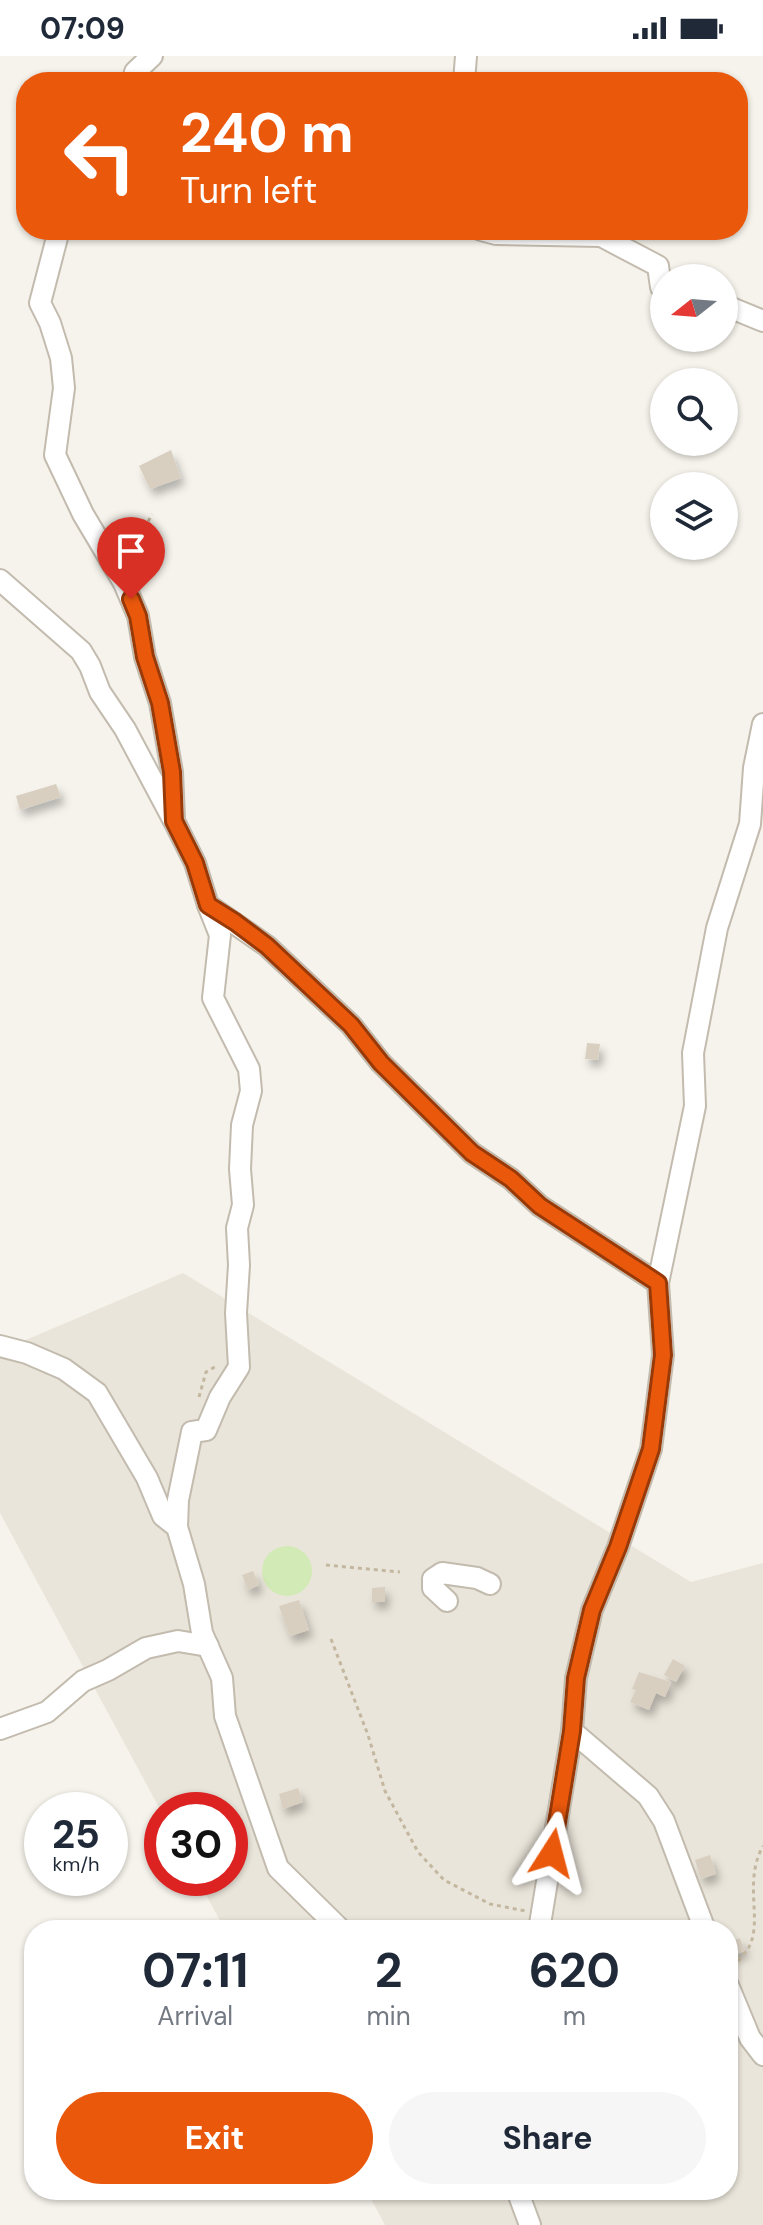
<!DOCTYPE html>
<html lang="en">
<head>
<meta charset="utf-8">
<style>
  :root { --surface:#fff; --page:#f6f6f7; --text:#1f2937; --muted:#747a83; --accent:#ea580c }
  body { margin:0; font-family:"DM Sans",sans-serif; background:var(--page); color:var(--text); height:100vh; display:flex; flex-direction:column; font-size:30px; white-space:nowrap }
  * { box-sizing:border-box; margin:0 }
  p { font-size:26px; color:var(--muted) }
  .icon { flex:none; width:44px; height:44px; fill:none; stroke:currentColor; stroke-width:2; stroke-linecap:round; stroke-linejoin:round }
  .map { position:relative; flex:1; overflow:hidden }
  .side { position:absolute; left:24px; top:1864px; width:714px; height:280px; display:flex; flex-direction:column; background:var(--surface); border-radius:32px; box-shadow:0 2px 6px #0004 }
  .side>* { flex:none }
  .hud { position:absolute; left:16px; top:16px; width:732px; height:168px; border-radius:32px; box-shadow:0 2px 6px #0004; background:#ea580c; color:#fff; overflow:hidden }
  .needle { width:52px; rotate:253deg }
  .fabs { position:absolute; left:650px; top:208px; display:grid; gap:16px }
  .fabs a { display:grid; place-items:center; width:88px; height:88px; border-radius:50%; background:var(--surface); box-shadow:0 2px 6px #0004; font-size:40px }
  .speed { position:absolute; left:24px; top:1736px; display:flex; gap:16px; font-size:40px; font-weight:700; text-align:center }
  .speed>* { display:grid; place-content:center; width:104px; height:104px; border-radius:50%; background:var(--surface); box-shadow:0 2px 6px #0004; line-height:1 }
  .speed small { font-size:20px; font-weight:400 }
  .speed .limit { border:12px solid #d22; background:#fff; color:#111 }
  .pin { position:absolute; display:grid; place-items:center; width:68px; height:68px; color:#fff; margin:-82px -34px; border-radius:50% 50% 50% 0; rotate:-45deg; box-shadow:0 0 8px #0007 }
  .pin .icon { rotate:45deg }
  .me { position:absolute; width:88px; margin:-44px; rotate:9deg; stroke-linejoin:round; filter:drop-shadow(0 0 6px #0008) }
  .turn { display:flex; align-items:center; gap:28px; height:168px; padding:0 32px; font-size:36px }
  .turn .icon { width:104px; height:104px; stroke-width:2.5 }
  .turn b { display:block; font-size:56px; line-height:68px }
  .eta { display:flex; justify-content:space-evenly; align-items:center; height:136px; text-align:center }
  .eta b { font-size:48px; font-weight:700; line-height:56px }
  .cta { display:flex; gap:16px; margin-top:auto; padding:16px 32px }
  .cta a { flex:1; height:92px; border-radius:48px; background:var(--accent); color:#fff; font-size:32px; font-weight:700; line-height:92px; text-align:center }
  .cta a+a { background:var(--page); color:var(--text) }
  .status { display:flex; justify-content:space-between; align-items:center; height:56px; padding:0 40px; background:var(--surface); direction:ltr }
  .status svg { height:22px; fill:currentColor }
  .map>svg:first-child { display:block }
  .residential { fill:#eae5da }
  .green { fill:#d2eab5 }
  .building { fill:#d8cfc1; filter:url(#shadow) }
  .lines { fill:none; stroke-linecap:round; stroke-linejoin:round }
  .minor-casing { stroke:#c2bbae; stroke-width:24 }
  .path { stroke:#c4b79f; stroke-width:3; stroke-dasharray:4 4; stroke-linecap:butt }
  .minor { stroke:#fff; stroke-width:20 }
  .route-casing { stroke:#983908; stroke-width:20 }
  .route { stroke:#ea580c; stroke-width:14 }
</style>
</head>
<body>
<div class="status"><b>07:09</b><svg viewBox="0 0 49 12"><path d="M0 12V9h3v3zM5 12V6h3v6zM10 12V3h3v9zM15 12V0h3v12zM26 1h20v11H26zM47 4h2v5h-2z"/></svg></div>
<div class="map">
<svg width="763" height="2169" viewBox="0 0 763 2169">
  <defs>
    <filter id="shadow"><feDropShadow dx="4" dy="7" stdDeviation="4" flood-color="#0004"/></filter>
  </defs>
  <rect width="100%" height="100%" fill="#f6f3ec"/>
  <!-- residential -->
  <path class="residential" d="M 183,1217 L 691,1526 L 763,1507 L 763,2169 L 385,2169 L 366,2134 L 728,2134 L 728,1874 L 225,1874 L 197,1822 L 230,1822 L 230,1754 L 162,1754 L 162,1757 L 0,1457 L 0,1295 Z"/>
  <!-- green -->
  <circle class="green" cx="287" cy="1515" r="25"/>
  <!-- building -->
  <g class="building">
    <path d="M 171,394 L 181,422 L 150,433 L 139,410 Z"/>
    <path d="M 56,728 L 61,741 L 20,754 L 16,740 Z"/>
    <path d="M 587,987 L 600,988 L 598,1004 L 585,1003 Z"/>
    <path d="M 253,1515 L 259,1529 L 248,1534 L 242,1519 Z"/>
    <path d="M 385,1531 L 385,1546 L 372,1546 L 372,1532 Z"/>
    <path d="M 299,1544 L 309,1574 L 290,1580 L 279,1550 Z"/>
    <path d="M 673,1603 L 685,1610 L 676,1626 L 664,1619 Z"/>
    <path d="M 639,1616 L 671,1626 L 665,1641 L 656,1637 L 649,1654 L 630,1646 L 636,1634 L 632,1633 Z"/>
    <path d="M 298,1732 L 303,1746 L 283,1753 L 279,1738 Z"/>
    <path d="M 710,1799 L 716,1818 L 701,1823 L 695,1804 Z"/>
    <path d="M 740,1882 L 745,1895 L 731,1900 L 728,1886 Z"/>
  </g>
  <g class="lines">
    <defs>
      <g id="minor">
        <path d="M 133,26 L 135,16 L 152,0"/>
        <path d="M 464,26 L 466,0"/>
        <path d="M 59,174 L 40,247 L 50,267 L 61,302 L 64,332 L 55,399 L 83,458 L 124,527 L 138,560 L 145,601 L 160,647 L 172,716 L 174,761"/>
        <path d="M 481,174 L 496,178 L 601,180 L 658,210 L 661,231 L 664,231"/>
        <path d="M 724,249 L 763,265"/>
        <path d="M 0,524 L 81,595 L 90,610 L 100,636 L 125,673 L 174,765 L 195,807 L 208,849 L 267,890 L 319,939 L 351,969 L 381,1007 L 472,1097 L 511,1123 L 540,1150 L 658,1227"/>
        <path d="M 0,1290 L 27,1297 L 64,1313 L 97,1337 L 147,1422 L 163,1460 L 177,1471 L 194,1528 L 202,1577 L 222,1622 L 225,1660 L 278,1812 L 341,1874"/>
        <path d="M 177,1471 L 178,1444 L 192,1376 L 206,1374 L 220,1341 L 239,1311 L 236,1257 L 239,1209 L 237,1172 L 243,1149 L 240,1113 L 242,1069 L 251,1035 L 249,1013 L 213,942 L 220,879 L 208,849"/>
        <path d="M 447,1545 L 433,1532 L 433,1523 L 442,1517 L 477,1522 L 490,1528"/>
        <path d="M 0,1673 L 47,1656 L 83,1625 L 108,1614 L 146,1592 L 178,1585 L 208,1590"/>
        <path d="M 572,1675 L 648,1740 L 664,1765 L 705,1874"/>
        <path d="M 539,1874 L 572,1675 L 576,1622 L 592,1554 L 618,1491 L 651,1393 L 663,1299 L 658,1227 L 695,1050 L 693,997 L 717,872 L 750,768 L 754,712 L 763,668"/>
        <path d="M 728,1929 L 750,1982 L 763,1999"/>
        <path d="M 517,2134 L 530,2169"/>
      </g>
    </defs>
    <!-- minor casing -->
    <use href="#minor" class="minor-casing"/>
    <!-- path -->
    <g class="path">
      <path d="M 130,501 L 152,458"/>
      <path d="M 199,1341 L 206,1316 L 218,1309"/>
      <path d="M 326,1509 L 400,1516"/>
      <path d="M 331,1583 L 368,1679 L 385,1735 L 418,1796 L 444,1824 L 490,1848 L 526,1855"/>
      <path d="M 733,1911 C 738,1905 745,1898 749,1891 C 763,1864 743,1826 763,1790"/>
    </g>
    <!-- minor -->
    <use href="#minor" class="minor"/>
  </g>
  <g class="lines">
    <defs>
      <path id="route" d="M 131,543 L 138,560 L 145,601 L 160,647 L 172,716 L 174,765 L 195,807 L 208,849 L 235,866 L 267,890 L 319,939 L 351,969 L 381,1007 L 472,1097 L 511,1123 L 540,1150 L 658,1227 L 663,1299 L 651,1393 L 618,1491 L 592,1554 L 576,1622 L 572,1675 L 552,1797"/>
    </defs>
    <!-- route casing -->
    <use href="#route" class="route-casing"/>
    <!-- route -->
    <use href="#route" class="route"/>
  </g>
</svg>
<div class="fabs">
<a><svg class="needle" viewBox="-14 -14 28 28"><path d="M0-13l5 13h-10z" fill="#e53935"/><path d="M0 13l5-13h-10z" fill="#747a83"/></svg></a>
<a><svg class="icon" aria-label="search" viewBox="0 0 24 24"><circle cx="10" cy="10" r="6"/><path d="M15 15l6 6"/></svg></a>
<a><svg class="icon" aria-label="layers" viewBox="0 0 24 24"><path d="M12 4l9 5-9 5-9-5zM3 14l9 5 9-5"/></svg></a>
</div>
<div class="speed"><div>25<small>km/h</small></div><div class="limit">30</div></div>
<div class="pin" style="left:131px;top:543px;background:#d93025"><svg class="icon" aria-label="arrive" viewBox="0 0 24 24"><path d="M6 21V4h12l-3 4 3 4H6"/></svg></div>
<svg class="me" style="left:552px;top:1797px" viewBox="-20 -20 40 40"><path d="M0-17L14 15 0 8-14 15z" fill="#ea580c" stroke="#fff" stroke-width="4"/></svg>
<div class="hud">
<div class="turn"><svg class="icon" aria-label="left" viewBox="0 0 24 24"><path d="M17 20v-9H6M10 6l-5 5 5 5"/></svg><div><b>240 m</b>Turn left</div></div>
</div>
<section class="side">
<div class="eta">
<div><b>07:11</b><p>Arrival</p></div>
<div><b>2</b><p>min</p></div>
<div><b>620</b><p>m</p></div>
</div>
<div class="cta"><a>Exit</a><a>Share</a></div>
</section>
</div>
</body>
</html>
